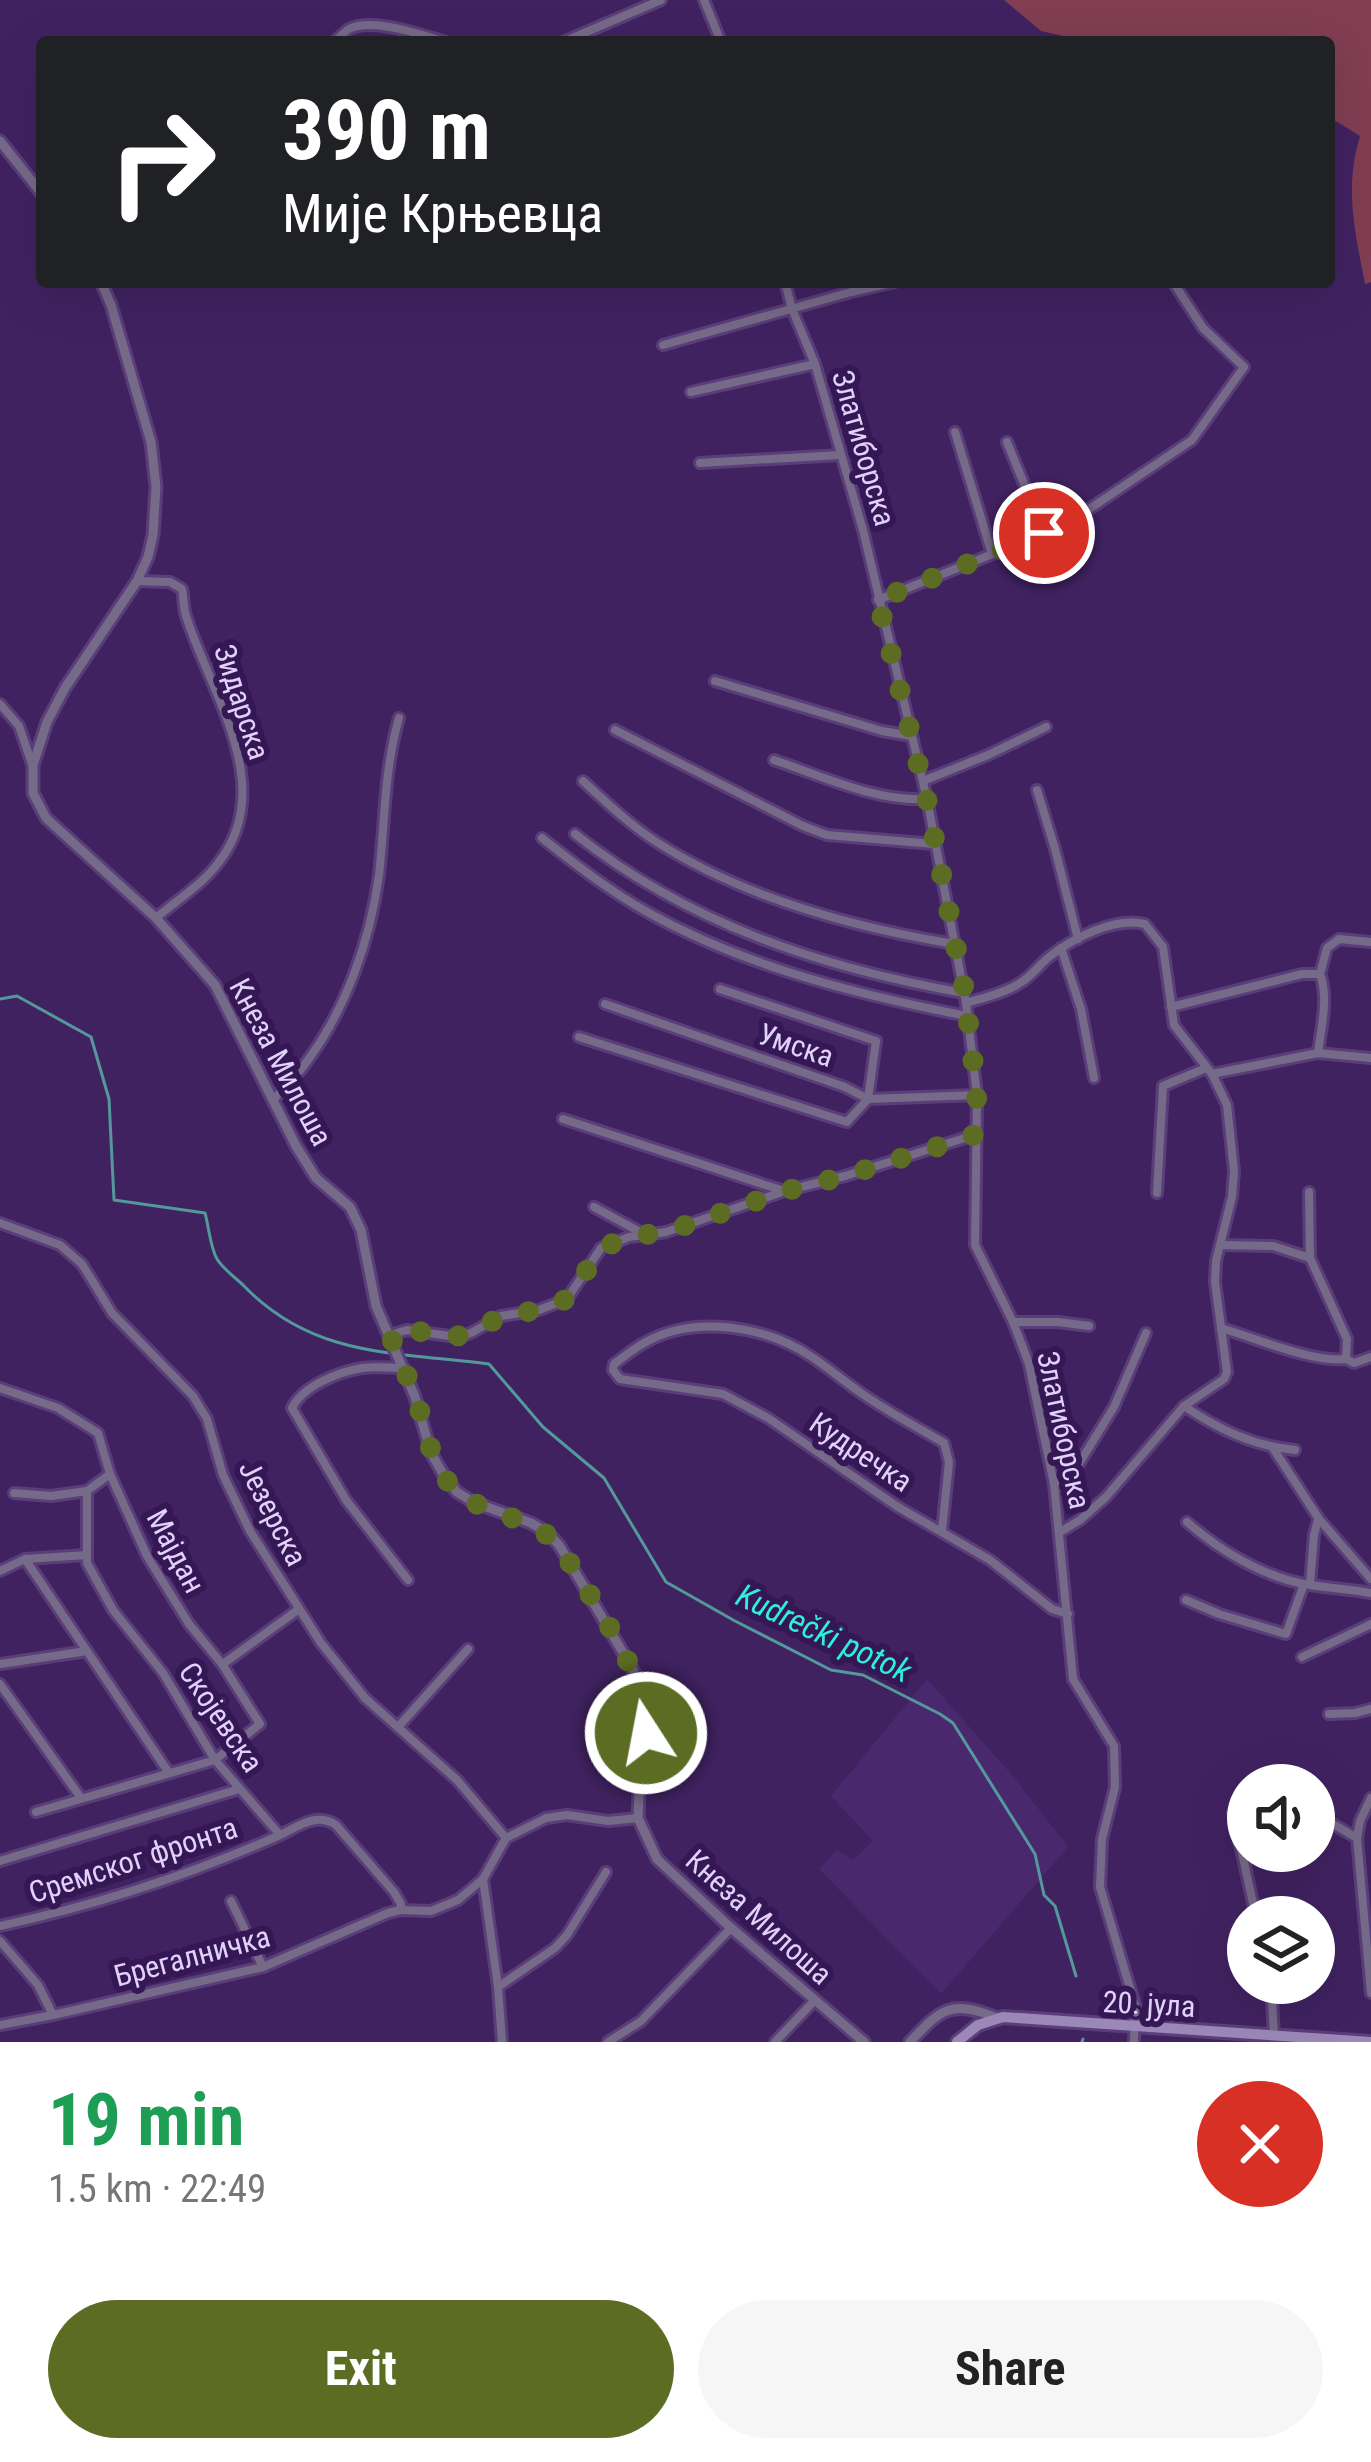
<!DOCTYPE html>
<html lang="en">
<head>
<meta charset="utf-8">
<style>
  :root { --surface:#fff; --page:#f6f6f6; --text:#222; --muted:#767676; --accent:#5c6d23 }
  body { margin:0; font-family:"Roboto Condensed",sans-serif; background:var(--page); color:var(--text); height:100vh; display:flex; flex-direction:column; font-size:45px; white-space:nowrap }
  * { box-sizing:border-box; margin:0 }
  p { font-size:39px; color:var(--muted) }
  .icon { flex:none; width:66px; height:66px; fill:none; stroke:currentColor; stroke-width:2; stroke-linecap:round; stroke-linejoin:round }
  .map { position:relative; height:2042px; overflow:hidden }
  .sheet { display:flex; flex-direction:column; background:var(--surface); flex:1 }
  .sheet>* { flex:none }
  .hud { position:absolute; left:36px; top:36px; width:1299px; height:252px; border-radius:12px; box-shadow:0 12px 48px #0002; background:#202124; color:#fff; overflow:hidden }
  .tools { position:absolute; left:1227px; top:1764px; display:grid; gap:24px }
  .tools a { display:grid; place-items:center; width:108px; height:108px; border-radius:50%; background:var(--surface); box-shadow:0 12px 48px #0002; font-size:60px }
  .pin { position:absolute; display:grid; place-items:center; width:102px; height:102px; color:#fff; margin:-51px; border:6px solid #fff; border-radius:50%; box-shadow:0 3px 12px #0007 }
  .me { position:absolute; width:132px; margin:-66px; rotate:349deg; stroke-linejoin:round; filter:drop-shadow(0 0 9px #0008) }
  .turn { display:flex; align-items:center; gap:42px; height:252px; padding:0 48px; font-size:54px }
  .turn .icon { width:156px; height:156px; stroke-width:2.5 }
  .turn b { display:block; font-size:84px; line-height:102px }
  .round { display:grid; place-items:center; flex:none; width:126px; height:126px; border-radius:63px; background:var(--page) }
  .head { display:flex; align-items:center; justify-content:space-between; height:204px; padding:0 48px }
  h1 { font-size:72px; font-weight:700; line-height:90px; color:#1e9e55 }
  .primary-button { display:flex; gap:24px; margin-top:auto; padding:24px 48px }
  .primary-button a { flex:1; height:138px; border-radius:72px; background:var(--accent); color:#fff; font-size:48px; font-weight:700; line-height:138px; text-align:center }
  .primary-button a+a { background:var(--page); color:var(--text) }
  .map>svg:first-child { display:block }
  .built { fill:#49286e }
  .green { fill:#823e53 }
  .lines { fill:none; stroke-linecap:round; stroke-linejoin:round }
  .stream { stroke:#53999c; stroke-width:3 }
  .minor-casing { stroke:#5a3e79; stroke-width:14 }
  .tertiary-casing { stroke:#5a3e79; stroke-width:15 }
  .secondary-casing { stroke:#5a3e79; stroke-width:16 }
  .minor { stroke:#766a89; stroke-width:8 }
  .tertiary { stroke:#766a89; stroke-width:9 }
  .secondary { stroke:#9b88b8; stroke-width:10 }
  .route { stroke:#5c6d23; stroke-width:21; stroke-dasharray:0 37.8 }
  .labels { text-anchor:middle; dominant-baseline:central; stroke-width:12; stroke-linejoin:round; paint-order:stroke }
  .street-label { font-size:30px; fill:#e1d2f9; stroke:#351756 }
  .water-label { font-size:33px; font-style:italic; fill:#2eefd8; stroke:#351756 }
</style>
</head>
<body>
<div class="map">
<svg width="1371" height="2042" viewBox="0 0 1371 2042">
  <rect width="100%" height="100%" fill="#402261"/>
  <!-- built -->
  <path class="built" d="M 927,1679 L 1013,1776 L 1068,1847 L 941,1994 L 819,1869 L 837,1850 L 853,1860 L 873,1841 L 831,1796 Z"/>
  <!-- green -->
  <path class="green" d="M 1004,0 L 1371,0 L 1371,282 L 1365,284 C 1355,231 1344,189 1360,136 L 1329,117 L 1329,42 L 1090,42 L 1041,31 Z"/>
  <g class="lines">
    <!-- stream -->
    <g class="stream">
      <path d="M 0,999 L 17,996 L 91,1037 L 109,1099 L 114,1200 L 205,1213 C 209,1227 210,1247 217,1259 C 223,1269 236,1278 244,1286 C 314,1358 396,1352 489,1364 L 543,1427 L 604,1478 L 666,1582 L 735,1621 L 831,1670 L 863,1675 L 940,1714 L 953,1723 L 1035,1854 L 1044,1895 L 1055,1906 L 1076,1976"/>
      <path d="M 1082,2042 L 1083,2039"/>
    </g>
    <defs>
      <g id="minor">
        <path d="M 704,0 L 721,42"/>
        <path d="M 334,42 C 339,38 343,33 349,29 C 372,17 422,35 446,42"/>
        <path d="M 563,42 L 661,0"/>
        <path d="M 785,282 L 792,309 L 815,364 L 863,530 L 927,799 L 966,1003 L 977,1095 L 975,1245 L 1013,1322 L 1029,1364 L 1054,1484 L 1073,1679 L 1114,1746 L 1115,1787 L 1102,1839 L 1100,1887 L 1135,2005 L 1134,2042"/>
        <path d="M 663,345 L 851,292 L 895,282"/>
        <path d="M 691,392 L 815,364"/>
        <path d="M 955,432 L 992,554"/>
        <path d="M 1007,442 L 1044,533"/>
        <path d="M 700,463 L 840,455"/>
        <path d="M 137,581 L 170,582 L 182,589 C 184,598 183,607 186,616 C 210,692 278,786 219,862 C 203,884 177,900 156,918"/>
        <path d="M 878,600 L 1067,524 L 1192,440 L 1244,367 L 1203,328 L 1173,282"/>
        <path d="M 715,681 L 882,731 L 912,736"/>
        <path d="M 0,704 L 19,726 L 32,764"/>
        <path d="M 615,730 L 803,826 L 827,835 L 934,844"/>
        <path d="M 774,760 C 822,776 876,802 927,799"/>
        <path d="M 583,781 C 606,802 629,824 655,841 C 743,898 852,927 954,944"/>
        <path d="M 923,781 L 988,755 L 1046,727"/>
        <path d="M 1037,790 L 1055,849 L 1078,939"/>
        <path d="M 575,834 C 689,924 822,968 964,993"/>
        <path d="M 542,838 C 576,865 611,892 649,913 C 746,967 859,995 967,1016"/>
        <path d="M 1061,948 L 1081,1009 L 1094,1078"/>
        <path d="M 966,1003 C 983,998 1005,993 1020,983 C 1031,977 1039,965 1049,957 C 1073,938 1114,917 1145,924 L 1163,947 L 1174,1025 L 1212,1074 L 1227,1105 L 1234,1171 L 1232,1197 L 1216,1261 L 1215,1282 L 1227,1372 L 1224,1379 L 1184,1406 L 1106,1497 L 1080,1520 L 1060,1532"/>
        <path d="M 605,1004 L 845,1087 L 868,1099 L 977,1095"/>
        <path d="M 1171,1007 L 1302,974 L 1320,974"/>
        <path d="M 579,1037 L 847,1122 L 868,1099 L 876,1041 L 720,989"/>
        <path d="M 1318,1053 C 1321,1028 1329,998 1320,974 L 1327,948 L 1339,939 L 1371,942"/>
        <path d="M 1212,1074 L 1318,1053 L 1371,1058"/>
        <path d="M 274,1099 C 284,1088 296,1077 305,1064 C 346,1010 370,941 379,875 C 385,822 384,770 399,718"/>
        <path d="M 563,1119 L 784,1191"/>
        <path d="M 1309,1192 L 1310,1258 L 1347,1339 L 1346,1359"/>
        <path d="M 1157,1193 L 1163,1086 L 1206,1068"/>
        <path d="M 594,1207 L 640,1232"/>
        <path d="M 0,1223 L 60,1245 L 82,1264 L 112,1313 L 193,1396 L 207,1419 L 223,1475 L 250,1531 L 321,1643 L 365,1698 L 457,1780 L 506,1838"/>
        <path d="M 1221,1245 L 1273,1246 L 1310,1258"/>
        <path d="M 1013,1322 L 1058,1322 L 1089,1326"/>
        <path d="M 1221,1328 C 1255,1338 1313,1363 1346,1359 L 1354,1363 L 1371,1357"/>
        <path d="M 390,1335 L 407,1330 L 457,1337 L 471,1333 L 501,1316 L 539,1310 L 567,1299 L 601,1248 L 629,1237 L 666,1232 L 785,1191 L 845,1176 L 974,1135"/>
        <path d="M 404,1368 C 390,1368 375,1366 362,1368 C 338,1372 303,1386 292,1408 L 346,1500 L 408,1580"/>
        <path d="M 0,1388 L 58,1408 L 98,1433 L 110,1474 L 147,1556 L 189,1624 L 222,1664 L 260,1724 L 215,1760 L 36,1812"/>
        <path d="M 1184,1406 C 1218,1429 1253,1446 1295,1450"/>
        <path d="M 1273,1448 L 1319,1519 L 1371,1579"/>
        <path d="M 110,1474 L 87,1491 L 87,1563 L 113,1610 L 163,1673 L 215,1760 L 280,1835 C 299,1826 317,1812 336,1825 L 394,1892 L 401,1904 L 400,1910"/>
        <path d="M 1054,1484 L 1075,1470 L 1114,1407 L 1146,1333"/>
        <path d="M 14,1493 L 51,1496 L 87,1491"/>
        <path d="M 1187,1522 C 1219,1550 1262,1576 1304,1584 C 1326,1588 1349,1589 1371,1593"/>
        <path d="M 942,1531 L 949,1462 L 944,1443 C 917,1427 890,1413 864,1395 C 846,1383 830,1369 812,1357 C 766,1326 694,1314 644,1343 C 633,1349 624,1357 614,1364 L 613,1370 L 620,1379 L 723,1394 L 768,1418 L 898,1507 L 990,1560 L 1052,1609 L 1068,1614"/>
        <path d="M 25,1559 L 169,1773"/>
        <path d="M 0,1571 L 25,1559 L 87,1555"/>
        <path d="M 1310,1584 L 1314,1535 L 1318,1520"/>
        <path d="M 1186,1600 L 1219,1614 L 1286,1634 L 1304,1584"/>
        <path d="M 1302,1657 L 1371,1624"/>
        <path d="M 0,1664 L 87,1651"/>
        <path d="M 223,1664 L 299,1609"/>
        <path d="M 0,1684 L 81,1798"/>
        <path d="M 1329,1714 L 1355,1713 L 1371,1709"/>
        <path d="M 398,1727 L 468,1649"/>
        <path d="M 1371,1798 L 1360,1821 L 1357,1838 L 1371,1993"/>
        <path d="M 1248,1811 L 1233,1812 L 1256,1917"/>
        <path d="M 1314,1813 L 1357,1838"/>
        <path d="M 0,1861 L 239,1789"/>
        <path d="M 483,1879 L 498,1987 L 502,2042"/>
        <path d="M 231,1901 L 263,1967"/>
        <path d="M 0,1926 C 96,1905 190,1875 280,1835"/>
        <path d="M 0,1941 L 38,1985 L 53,2015"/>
        <path d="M 1271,1983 L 1274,2036"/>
        <path d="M 498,1987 L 555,1948 L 567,1935 L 606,1872"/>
        <path d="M 0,2025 L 53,2015 L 263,1967 L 388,1913 L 400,1910 L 431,1911 L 458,1900 L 483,1879 L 506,1838 L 546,1818 L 567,1815 L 608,1821 L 638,1818"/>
        <path d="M 608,2042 L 641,2021 L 731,1928"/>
        <path d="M 775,2042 L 815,2000"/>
      </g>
      <g id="tertiary">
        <path d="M 0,141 L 42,194"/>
        <path d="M 101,282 L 111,305 L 151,442 L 156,487 L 153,535 L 148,557 L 137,581 L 65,688 L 47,722 L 33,765 L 33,793 L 46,818 L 156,918 L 215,985 L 296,1146 L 316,1178 L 350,1207 L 361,1230 L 376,1306 L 415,1397 L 431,1453 L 446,1479 L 457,1492 L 473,1502 L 531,1523 L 547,1532 L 559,1545 L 631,1666 L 641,1688 L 648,1721 L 640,1768 L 638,1818 L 657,1859 L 731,1928 L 864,2042"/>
        <path d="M 910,2042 C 941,2009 951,1999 997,2018"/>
      </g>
      <path id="secondary" d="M 957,2042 L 978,2025 L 1003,2017 L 1371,2042"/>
    </defs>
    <!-- minor casing -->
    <use href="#minor" class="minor-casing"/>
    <!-- tertiary casing -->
    <use href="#tertiary" class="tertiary-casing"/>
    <!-- secondary casing -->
    <use href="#secondary" class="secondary-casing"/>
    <!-- minor -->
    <use href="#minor" class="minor"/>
    <!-- tertiary -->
    <use href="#tertiary" class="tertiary"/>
    <!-- secondary -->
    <use href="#secondary" class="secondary"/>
  </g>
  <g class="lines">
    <!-- route -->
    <path class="route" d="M 646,1733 C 653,1682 586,1591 559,1545 C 533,1519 499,1517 469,1500 C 431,1478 428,1433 415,1395 C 407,1375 398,1355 390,1335 L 407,1330 L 457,1336 L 471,1334 L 501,1316 L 539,1310 L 567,1299 L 602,1248 L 628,1237 L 666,1232 L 785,1191 L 845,1176 L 974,1135 L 977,1095 L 965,993 L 927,800 L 878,600 L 1044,533"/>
  </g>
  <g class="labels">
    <!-- street labels -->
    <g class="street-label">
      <text transform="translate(864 448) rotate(74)">Златиборска</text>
      <text transform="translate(242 702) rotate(72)">Зидарска</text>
      <text transform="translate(796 1045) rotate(19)">Умска</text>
      <text transform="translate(281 1062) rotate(62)">Кнеза Милоша</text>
      <text transform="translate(1064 1430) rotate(78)">Златиборска</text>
      <text transform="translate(861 1452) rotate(34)">Кудречка</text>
      <text transform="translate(273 1513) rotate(63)">Језерска</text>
      <text transform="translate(176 1551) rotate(62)">Мајдан</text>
      <text transform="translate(221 1717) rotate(56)">Скојевска</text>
      <text transform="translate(133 1860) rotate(-18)">Сремског фронта</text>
      <text transform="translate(759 1917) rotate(42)">Кнеза Милоша</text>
      <text transform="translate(192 1956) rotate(-15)">Брегалничка</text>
      <text transform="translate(1149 2004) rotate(3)">20. јула</text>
    </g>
    <!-- water labels -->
    <g class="water-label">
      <text transform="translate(824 1633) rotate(25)">Kudrečki potok</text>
    </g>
  </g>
</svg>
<div class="tools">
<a><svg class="icon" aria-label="sound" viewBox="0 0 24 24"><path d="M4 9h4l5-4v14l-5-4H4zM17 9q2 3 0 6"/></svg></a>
<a><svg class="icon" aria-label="layers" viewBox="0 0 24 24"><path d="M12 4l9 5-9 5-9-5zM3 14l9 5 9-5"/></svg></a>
</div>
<div class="pin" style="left:1044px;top:533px;background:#d93025"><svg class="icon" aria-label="arrive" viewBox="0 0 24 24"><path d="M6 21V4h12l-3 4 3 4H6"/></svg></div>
<svg class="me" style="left:646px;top:1733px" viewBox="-20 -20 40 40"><circle r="17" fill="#5c6d23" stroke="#fff" stroke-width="3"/><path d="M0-11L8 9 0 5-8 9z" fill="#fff"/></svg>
<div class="hud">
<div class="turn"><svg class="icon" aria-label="right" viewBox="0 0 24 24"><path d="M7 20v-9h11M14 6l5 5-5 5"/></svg><div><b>390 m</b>Мије Крњевца</div></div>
</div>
</div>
<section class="sheet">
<div class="head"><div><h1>19 min</h1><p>1.5 km · 22:49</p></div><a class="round" style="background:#d93025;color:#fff"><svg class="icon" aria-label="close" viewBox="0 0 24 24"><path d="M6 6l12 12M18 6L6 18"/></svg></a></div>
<div class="primary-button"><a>Exit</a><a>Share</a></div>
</section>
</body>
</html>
